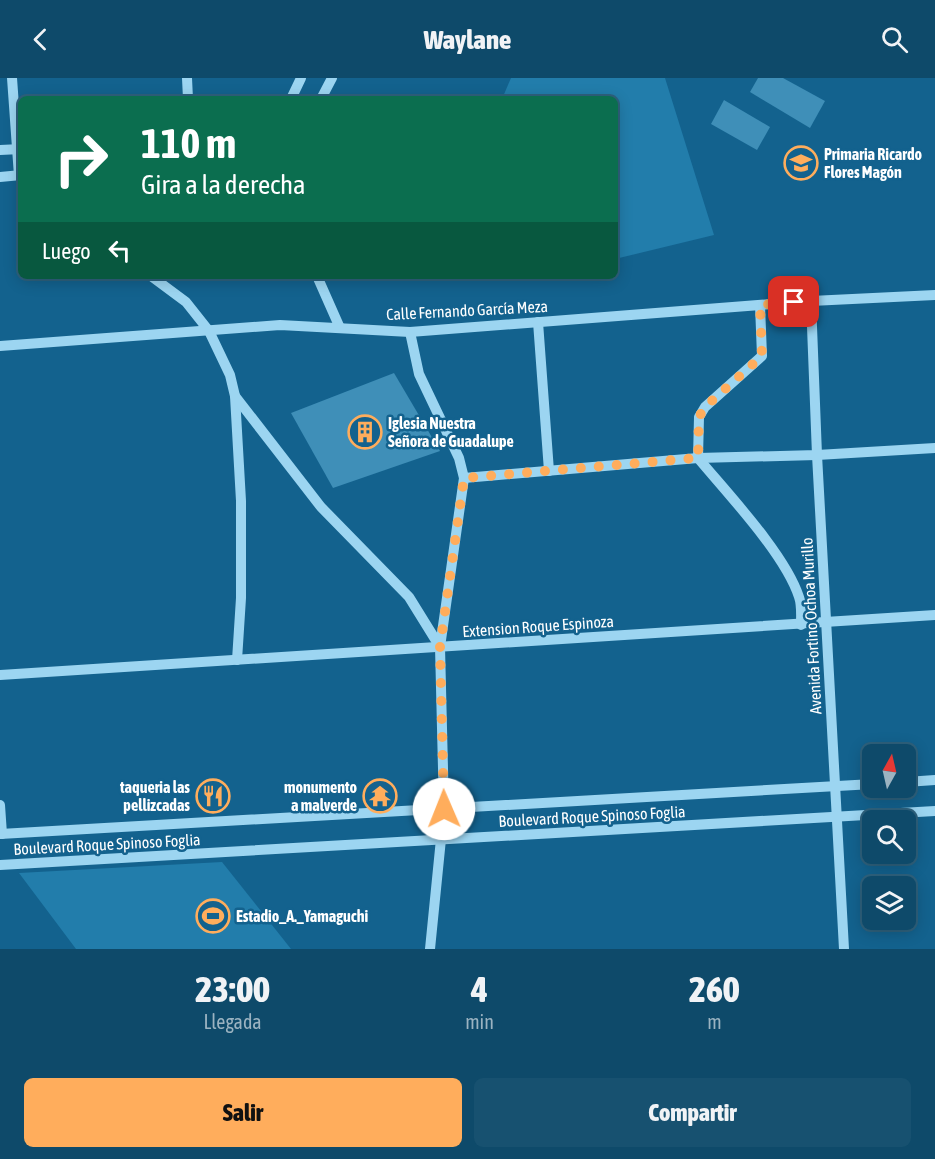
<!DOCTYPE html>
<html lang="es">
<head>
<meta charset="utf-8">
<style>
  :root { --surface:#0e4a6a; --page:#175170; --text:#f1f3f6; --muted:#9bb3c1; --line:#2e627e; --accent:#ffad5c }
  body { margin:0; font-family:"Asap Condensed",sans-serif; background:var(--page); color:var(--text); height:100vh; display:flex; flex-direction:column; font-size:22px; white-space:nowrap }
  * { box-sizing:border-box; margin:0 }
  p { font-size:20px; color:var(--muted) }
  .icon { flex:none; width:33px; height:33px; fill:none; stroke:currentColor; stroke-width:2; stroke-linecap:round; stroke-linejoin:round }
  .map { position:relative; height:871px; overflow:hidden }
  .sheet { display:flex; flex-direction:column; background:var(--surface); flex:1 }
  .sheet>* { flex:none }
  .banner { position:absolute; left:18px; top:18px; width:600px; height:183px; border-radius:9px; box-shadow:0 3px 15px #0003,0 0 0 2px var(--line); background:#0b6e4f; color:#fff; overflow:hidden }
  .needle { width:39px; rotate:8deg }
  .fabs { position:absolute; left:862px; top:666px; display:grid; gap:12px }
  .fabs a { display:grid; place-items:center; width:54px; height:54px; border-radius:9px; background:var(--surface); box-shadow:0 3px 15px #0003,0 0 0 2px var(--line); font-size:30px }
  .pin { position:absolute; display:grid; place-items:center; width:51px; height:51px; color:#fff; margin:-26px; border-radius:12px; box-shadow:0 3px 9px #0006 }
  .me { position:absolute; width:66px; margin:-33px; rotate:359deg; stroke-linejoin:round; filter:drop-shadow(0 0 4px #0008) }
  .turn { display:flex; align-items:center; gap:21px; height:126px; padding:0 24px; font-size:27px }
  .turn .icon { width:78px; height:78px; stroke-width:2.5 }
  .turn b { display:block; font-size:42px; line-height:51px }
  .then { display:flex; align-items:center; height:57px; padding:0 24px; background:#0003; gap:12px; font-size:22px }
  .eta { display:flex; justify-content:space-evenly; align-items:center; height:102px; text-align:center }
  .eta b { font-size:36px; font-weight:800; line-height:42px }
  .primary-button { display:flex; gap:12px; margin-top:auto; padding:12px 24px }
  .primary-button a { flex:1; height:69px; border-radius:9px; background:var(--accent); color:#111; font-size:24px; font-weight:800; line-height:69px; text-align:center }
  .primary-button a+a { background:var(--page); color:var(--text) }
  header { display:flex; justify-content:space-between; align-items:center; height:78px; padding:0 24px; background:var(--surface); font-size:27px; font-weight:800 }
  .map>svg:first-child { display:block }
  .green { fill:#227dab }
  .building { fill:#3f8fb8 }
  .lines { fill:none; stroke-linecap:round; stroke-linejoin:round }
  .minor { stroke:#9cd5f1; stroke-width:10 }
  .route { stroke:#ffad5c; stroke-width:10; stroke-dasharray:0 18 }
  .labels { text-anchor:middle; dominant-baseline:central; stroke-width:5; stroke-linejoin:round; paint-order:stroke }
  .poi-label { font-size:16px; font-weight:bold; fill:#fff; stroke:#13628e; text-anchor:start }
  .street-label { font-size:16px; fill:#fff; stroke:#13628e }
</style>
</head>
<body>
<header><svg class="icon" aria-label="back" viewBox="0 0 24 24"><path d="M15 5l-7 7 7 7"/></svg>Waylane<svg class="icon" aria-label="search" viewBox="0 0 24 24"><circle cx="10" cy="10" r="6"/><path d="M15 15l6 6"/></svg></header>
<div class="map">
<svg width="935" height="871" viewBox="0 0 935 871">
  <rect width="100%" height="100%" fill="#13628e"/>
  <!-- green -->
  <g class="green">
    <path d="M 511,0 L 665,0 L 714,157 L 615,181 L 615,21 L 502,21 Z"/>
    <path d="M 222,784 L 291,871 L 76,871 L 19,795 Z"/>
  </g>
  <!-- building -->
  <g class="building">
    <path d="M 758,0 L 783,0 L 825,23 L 810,50 L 750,14 Z"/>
    <path d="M 724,22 L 770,49 L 757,72 L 711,46 Z"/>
    <path d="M 394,295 L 440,373 L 333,410 L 291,335 Z"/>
  </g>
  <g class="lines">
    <!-- minor -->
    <g class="minor">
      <path d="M 12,0 L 19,98"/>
      <path d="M 187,0 L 188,21"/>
      <path d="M 291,21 L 301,0"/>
      <path d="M 321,21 L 332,0"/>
      <path d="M 0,72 L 21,71"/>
      <path d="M 0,99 L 21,97"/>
      <path d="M 151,198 L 186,224 L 209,253 L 230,297 L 235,318 L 241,423 L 241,520 L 237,582"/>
      <path d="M 317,198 L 340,250"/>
      <path d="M 811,223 L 817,377 L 844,871"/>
      <path d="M 760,227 L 762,278 L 705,329 L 699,339 L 698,380 C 728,416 785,476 799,519 C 802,527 801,538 801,547"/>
      <path d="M 538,244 L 549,393"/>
      <path d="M 410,254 L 419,296 L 459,380 L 464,400 L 440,569 L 444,731 L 430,871"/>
      <path d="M 0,268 L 280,247 L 410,254 L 811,223 L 935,217"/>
      <path d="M 235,318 L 321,429 L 409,519 L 440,569"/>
      <path d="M 464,400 L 698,380 L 817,377 L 935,370"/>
      <path d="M 0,597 L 935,537"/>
      <path d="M 906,704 L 935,702"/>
      <path d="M 0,727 L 2,756"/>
      <path d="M 0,756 L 873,706"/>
      <path d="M 0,787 L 935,733"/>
    </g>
  </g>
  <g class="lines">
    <!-- route -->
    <path class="route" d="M 444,731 L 440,569 L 464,400 L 698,380 L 699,339 L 705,329 L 762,278 L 760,227 L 794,224"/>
  </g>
  <!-- icons -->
  <defs>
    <symbol id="school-ring" viewBox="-11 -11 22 22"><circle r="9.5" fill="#13628e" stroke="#ffad5c" stroke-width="1.5"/><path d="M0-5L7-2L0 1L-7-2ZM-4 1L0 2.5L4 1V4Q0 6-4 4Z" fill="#ffad5c"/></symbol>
    <symbol id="building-ring" viewBox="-11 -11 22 22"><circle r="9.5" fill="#13628e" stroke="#ffad5c" stroke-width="1.5"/><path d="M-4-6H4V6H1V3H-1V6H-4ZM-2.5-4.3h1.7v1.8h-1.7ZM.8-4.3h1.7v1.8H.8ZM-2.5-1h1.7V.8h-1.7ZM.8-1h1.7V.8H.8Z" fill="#ffad5c"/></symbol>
    <symbol id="restaurant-ring" viewBox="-11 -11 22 22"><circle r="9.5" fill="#13628e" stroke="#ffad5c" stroke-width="1.5"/><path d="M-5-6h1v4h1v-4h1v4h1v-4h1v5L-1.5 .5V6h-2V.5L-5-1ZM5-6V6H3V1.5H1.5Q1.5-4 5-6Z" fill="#ffad5c"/></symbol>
    <symbol id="temple-ring" viewBox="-11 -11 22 22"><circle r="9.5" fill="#13628e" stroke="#ffad5c" stroke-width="1.5"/><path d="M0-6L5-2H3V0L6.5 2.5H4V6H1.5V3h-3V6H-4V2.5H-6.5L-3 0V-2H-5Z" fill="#ffad5c"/></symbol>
    <symbol id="stadium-ring" viewBox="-11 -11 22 22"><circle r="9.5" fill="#13628e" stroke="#ffad5c" stroke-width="1.5"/><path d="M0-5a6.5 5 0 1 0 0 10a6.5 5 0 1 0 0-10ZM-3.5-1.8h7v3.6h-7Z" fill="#ffad5c"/></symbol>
  </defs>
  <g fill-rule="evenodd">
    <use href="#school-ring" x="782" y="66" width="38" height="38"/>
    <use href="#building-ring" x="346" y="335" width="38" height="38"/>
    <use href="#restaurant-ring" x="194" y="699" width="38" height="38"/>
    <use href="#temple-ring" x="361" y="699" width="38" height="38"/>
    <use href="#stadium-ring" x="194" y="819" width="38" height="38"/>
  </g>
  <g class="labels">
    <!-- poi labels -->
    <g class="poi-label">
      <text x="824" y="76">Primaria Ricardo<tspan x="824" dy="18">Flores Magón</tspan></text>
      <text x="388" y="345">Iglesia Nuestra<tspan x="388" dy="18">Señora de Guadalupe</tspan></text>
      <text x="190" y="709" text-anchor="end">taqueria las<tspan x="190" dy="18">pellizcadas</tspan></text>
      <text x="357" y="709" text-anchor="end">monumento<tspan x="357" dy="18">a malverde</tspan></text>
      <text x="236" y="838">Estadio_A._Yamaguchi</text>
    </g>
    <!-- street labels -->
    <g class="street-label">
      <text transform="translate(467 232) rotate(-3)">Calle Fernando García Meza</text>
      <text transform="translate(538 548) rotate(-4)">Extension Roque Espinoza</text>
      <text transform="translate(811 548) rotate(-93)">Avenida Fortino Ochoa Murillo</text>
      <text transform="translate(592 738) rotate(-3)">Boulevard Roque Spinoso Foglia</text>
      <text transform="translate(107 766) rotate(-3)">Boulevard Roque Spinoso Foglia</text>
    </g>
  </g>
</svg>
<div class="fabs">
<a><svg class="needle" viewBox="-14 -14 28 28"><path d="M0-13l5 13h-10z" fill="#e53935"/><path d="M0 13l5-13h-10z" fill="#9bb3c1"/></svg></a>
<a><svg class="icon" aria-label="search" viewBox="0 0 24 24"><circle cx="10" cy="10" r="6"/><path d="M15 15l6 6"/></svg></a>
<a><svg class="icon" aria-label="layers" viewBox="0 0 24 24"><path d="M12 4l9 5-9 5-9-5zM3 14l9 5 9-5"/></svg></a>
</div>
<div class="pin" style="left:794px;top:224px;background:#d93025"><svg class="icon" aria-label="arrive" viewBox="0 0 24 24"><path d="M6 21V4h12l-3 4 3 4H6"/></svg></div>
<svg class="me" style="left:444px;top:731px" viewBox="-20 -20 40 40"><circle r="19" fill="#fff"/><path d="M0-13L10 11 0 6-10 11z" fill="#ffad5c"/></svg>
<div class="banner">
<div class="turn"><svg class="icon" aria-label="right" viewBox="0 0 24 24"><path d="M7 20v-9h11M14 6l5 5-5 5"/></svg><div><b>110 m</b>Gira a la derecha</div></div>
<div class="then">Luego<svg class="icon" aria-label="left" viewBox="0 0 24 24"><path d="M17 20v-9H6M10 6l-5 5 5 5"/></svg></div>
</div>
</div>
<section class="sheet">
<div class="eta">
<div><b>23:00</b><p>Llegada</p></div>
<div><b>4</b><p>min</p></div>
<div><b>260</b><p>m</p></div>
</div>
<div class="primary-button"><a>Salir</a><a>Compartir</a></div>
</section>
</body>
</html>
